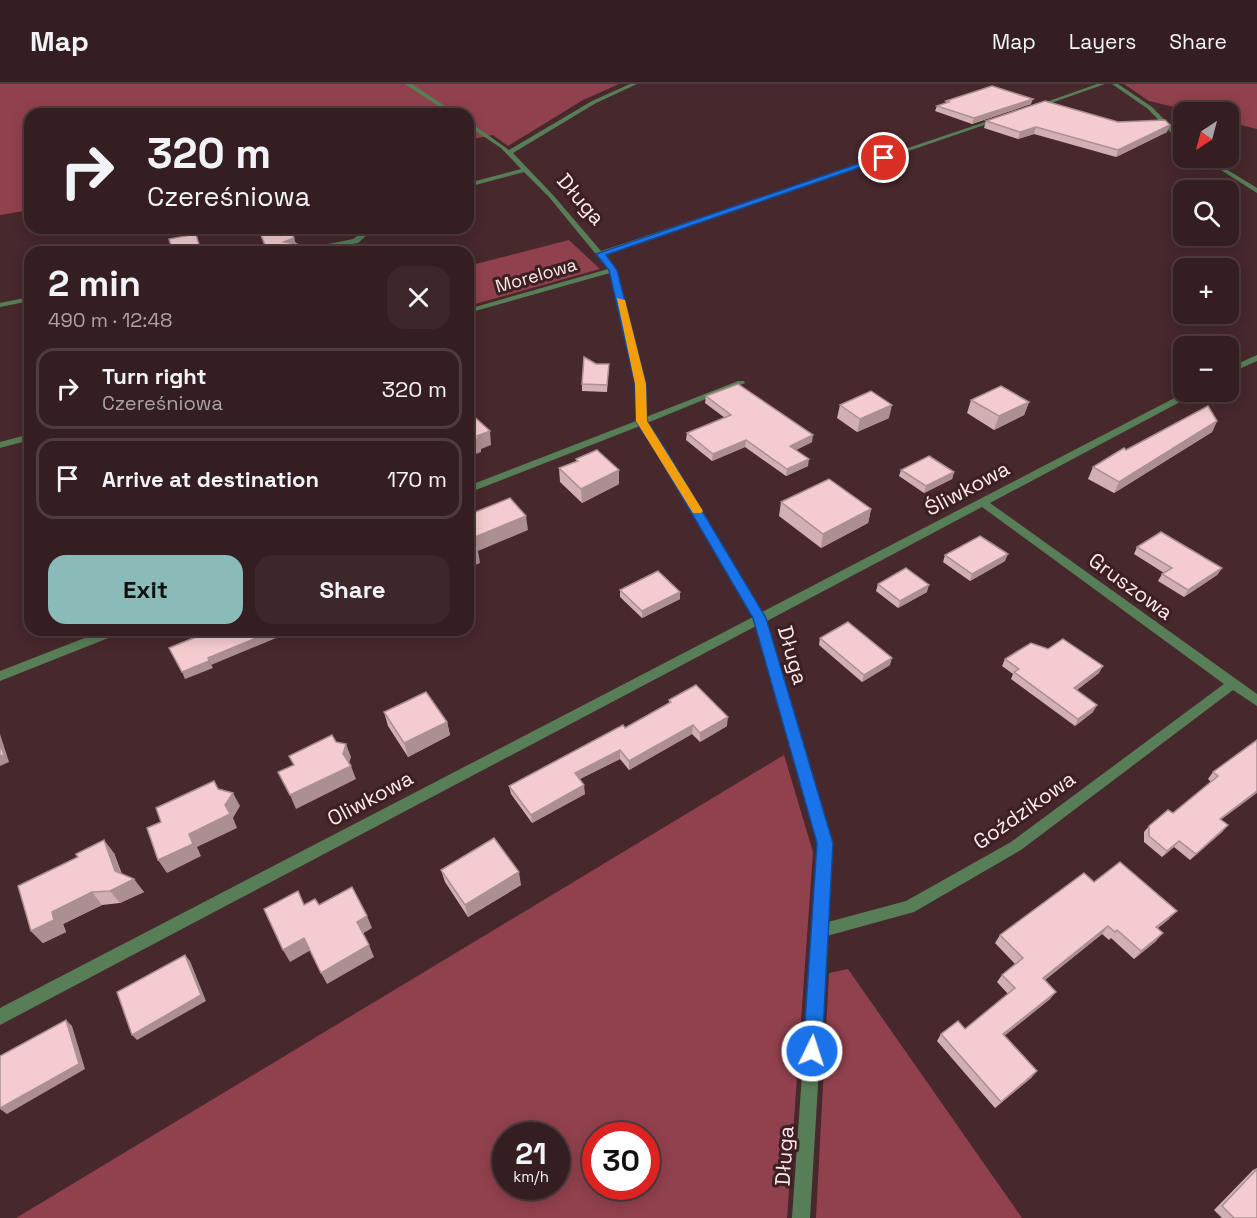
<!DOCTYPE html>
<html lang="en">
<head>
<meta charset="utf-8">
<style>
  :root { --surface:#351e21; --page:#3d272a; --text:#f1f3f6; --muted:#aaa2a5; --line:#4f3c3f; --accent:#8bbbb9 }
  body { margin:0; font-family:"Space Grotesk",sans-serif; background:var(--page); color:var(--text); height:100vh; display:flex; flex-direction:column; font-size:22px; white-space:nowrap }
  * { box-sizing:border-box; margin:0 }
  p { font-size:20px; color:var(--muted) }
  .icon { flex:none; width:33px; height:33px; fill:none; stroke:currentColor; stroke-width:2; stroke-linecap:round; stroke-linejoin:round }
  .map { position:relative; flex:1; overflow:hidden }
  .drawer { position:absolute; left:24px; top:162px; width:450px; height:390px; display:flex; flex-direction:column; background:var(--surface); border-radius:18px; box-shadow:0 3px 15px #0003,0 0 0 2px var(--line) }
  .drawer>* { flex:none }
  .banner { position:absolute; left:24px; top:24px; width:450px; height:126px; border-radius:18px; box-shadow:0 3px 15px #0003,0 0 0 2px var(--line); background:#351e21; color:var(--text); overflow:hidden }
  .needle { width:39px; rotate:216deg }
  .tools { position:absolute; left:1173px; top:18px; display:grid; gap:12px }
  .tools a { display:grid; place-items:center; width:66px; height:66px; border-radius:12px; background:var(--surface); box-shadow:0 3px 15px #0003,0 0 0 2px var(--line); font-size:30px }
  .speed { position:absolute; left:492px; top:1038px; display:flex; gap:12px; font-size:30px; font-weight:700; text-align:center }
  .speed>* { display:grid; place-content:center; width:78px; height:78px; border-radius:50%; background:var(--surface); box-shadow:0 3px 15px #0003,0 0 0 2px var(--line); line-height:1 }
  .speed small { font-size:15px; font-weight:400 }
  .speed .limit { border:9px solid #d22; background:#fff; color:#111 }
  .pin { position:absolute; display:grid; place-items:center; width:51px; height:51px; color:#fff; margin:-26px; border:3px solid #fff; border-radius:50%; box-shadow:0 2px 6px #0007 }
  .me { position:absolute; width:66px; margin:-33px; rotate:4deg; stroke-linejoin:round; filter:drop-shadow(0 0 4px #0008) }
  .turn { display:flex; align-items:center; gap:21px; height:126px; padding:0 24px; font-size:27px }
  .turn .icon { width:78px; height:78px; stroke-width:2.5 }
  .turn b { display:block; font-size:42px; line-height:51px }
  .round { display:grid; place-items:center; flex:none; width:63px; height:63px; border-radius:18px; background:var(--page) }
  .summary { display:flex; align-items:center; justify-content:space-between; height:102px; padding:0 24px }
  h1 { font-size:36px; font-weight:800; line-height:45px }
  .action { display:flex; gap:12px; margin-top:auto; padding:12px 24px }
  .action a { flex:1; height:69px; border-radius:18px; background:var(--accent); color:#111; font-size:24px; font-weight:800; line-height:69px; text-align:center }
  .action a+a { background:var(--page); color:var(--text) }
  ul { padding:0; list-style:none }
  li { display:flex; align-items:center; gap:18px; height:81px; margin:0 12px 9px; padding:0 12px; border:3px solid var(--line); border-radius:18px }
  li div { flex:1 }
  li b { display:block; font-size:22px }
  li em { font-style:normal }
  header { display:flex; align-items:center; gap:36px; box-sizing:border-box; height:84px; padding:0 30px; background:var(--surface); border-bottom:2px solid var(--line) }
  header strong { font-size:28px }
  nav { display:flex; gap:33px; margin-inline-start:auto; font-size:21px }
  .map>svg:first-child { display:block }
  .forest { fill:#91414d; fill-rule:evenodd }
  .lines { fill:none; stroke-linecap:round; stroke-linejoin:round }
  .minor { fill:#577e56; fill-rule:evenodd }
  .wall { fill:#d2afb2 }
  .shaded-wall { fill:#ab8f91 }
  .building { fill:#f4cccf; stroke:#ab8f91; stroke-width:1.5 }
  .route { fill:#1a73e8; stroke:#114b97; stroke-width:1.5 }
  .slow { fill:#f59e0b }
  .labels { text-anchor:middle; dominant-baseline:central; stroke-width:6; stroke-linejoin:round; paint-order:stroke }
  .far-street-label { font-size:18px; fill:#fde8ea; stroke:#3c1f22 }
  .street-label { font-size:21px; fill:#fde8ea; stroke:#3c1f22 }
</style>
</head>
<body>
<header>
<strong>Map</strong>
<nav><a>Map</a><a>Layers</a><a>Share</a></nav>
</header>
<div class="map">
<svg width="1257" height="1134" viewBox="0 0 1257 1134">
  <rect width="100%" height="100%" fill="#47282c"/>
  <!-- forest -->
  <g class="forest">
    <path d="M 0,0 L 619,0 L 583,16 L 508,62 L 493,51 L 468,56 L 468,30 L 30,30 L 30,126 L 0,131 Z"/>
    <path d="M 1124,0 L 1257,0 L 1257,45 L 1229,38 L 1228,28 L 1195,28 L 1149,17 Z"/>
    <path d="M 569,156 L 600,185 L 468,222 L 468,182 Z"/>
    <path d="M 784,671 L 813,768 L 787,1134 L 16,1134 ZM 506,1052 L 556,1052 L 556,1102 L 506,1102 ZM 596,1052 L 646,1052 L 646,1102 L 596,1102 Z"/>
    <path d="M 848,885 L 1022,1134 L 816,1134 L 829,889 Z"/>
  </g>
  <g class="lines">
    <!-- minor -->
    <g class="minor">
      <path d="M 405,0 L 412,0 L 457,30 L 450,30 Z"/>
      <path d="M 630,0 L 637,0 L 596,19 L 513,69 L 553,111 L 601,167 L 997,34 L 1002,35 L 604,171 L 617,186 L 644,300 L 646,333 L 738,297 L 744,297 L 745,299 L 647,339 L 667,368 L 762,528 L 1186,308 L 1196,308 L 1195,310 L 990,419 L 1257,610 L 1257,622 L 1233,606 L 1021,766 L 914,828 L 827,852 L 810,1134 L 792,1134 L 818,759 L 756,542 L 0,941 L 0,924 L 753,533 L 657,368 L 640,342 L 468,409 L 468,402 L 636,337 L 636,300 L 610,189 L 468,229 L 468,225 L 608,185 L 549,113 L 524,88 L 468,103 L 468,99 L 521,85 L 501,64 L 468,42 L 468,37 L 509,66 L 592,17 ZM 982,423 L 1224,600 L 1011,758 L 906,817 L 828,838 L 832,759 L 767,537 Z"/>
      <path d="M 1097,0 L 1105,0 L 1037,24 L 1032,23 Z"/>
      <path d="M 1112,0 L 1118,0 L 1152,23 L 1184,56 L 1184,62 L 1148,25 Z"/>
      <path d="M 1202,74 L 1208,74 L 1257,104 L 1257,109 Z"/>
      <path d="M 368,144 L 375,144 L 358,159 L 305,168 L 289,168 L 353,155 Z"/>
      <path d="M 30,213 L 30,217 L 0,223 L 0,219 Z"/>
      <path d="M 1257,271 L 1257,277 L 1228,290 L 1228,284 Z"/>
      <path d="M 30,350 L 30,356 L 0,364 L 0,358 Z"/>
      <path d="M 105,546 L 123,546 L 121,549 L 0,597 L 0,587 Z"/>
    </g>
  </g>
  <!-- wall -->
  <g class="wall">
    <path d="M 946,17 L 1031,20 L 972,40 L 935,27 L 937,22 L 946,19 Z"/>
    <path d="M 986,37 L 1118,38 L 1167,48 L 1116,73 L 1034,50 L 1018,55 L 984,44 Z"/>
    <path d="M 258,144 L 290,144 L 296,160 L 301,168 L 267,168 Z"/>
    <path d="M 596,280 L 609,280 L 607,308 L 582,307 L 582,300 Z"/>
    <path d="M 706,312 L 812,358 L 796,366 L 808,382 L 786,392 L 745,363 L 712,377 L 686,356 L 687,349 L 725,334 L 705,319 Z"/>
    <path d="M 971,316 L 1029,318 L 1024,331 L 994,346 L 967,329 Z"/>
    <path d="M 840,321 L 889,334 L 857,348 L 837,334 Z"/>
    <path d="M 1217,337 L 1212,348 L 1114,409 L 1088,395 L 1093,383 L 1126,366 Z"/>
    <path d="M 576,375 L 619,400 L 582,419 L 560,398 L 559,384 L 576,377 Z"/>
    <path d="M 901,386 L 954,388 L 952,395 L 924,409 L 899,392 Z"/>
    <path d="M 781,418 L 871,425 L 868,439 L 821,464 L 779,432 Z"/>
    <path d="M 1137,463 L 1222,484 L 1217,491 L 1184,513 L 1158,497 L 1162,490 L 1164,489 L 1134,470 Z"/>
    <path d="M 945,471 L 1005,477 L 970,497 L 943,478 Z"/>
    <path d="M 878,500 L 927,508 L 898,524 L 876,507 Z"/>
    <path d="M 620,506 L 680,508 L 680,515 L 642,534 L 620,513 Z"/>
    <path d="M 820,554 L 890,581 L 862,598 L 819,561 Z"/>
    <path d="M 1005,575 L 1099,589 L 1077,606 L 1093,628 L 1075,642 L 1011,595 L 1013,590 L 1002,582 Z"/>
    <path d="M 669,616 L 727,642 L 700,658 L 692,650 L 629,686 L 620,675 L 580,695 L 585,710 L 532,739 L 511,710 L 509,702 L 625,644 L 669,620 Z"/>
    <path d="M 384,628 L 447,638 L 450,651 L 408,673 L 388,642 Z"/>
    <path d="M 1257,656 L 1221,736 L 1228,741 L 1222,748 L 1190,776 L 1174,763 L 1162,773 L 1144,758 L 1144,748 L 1149,742 L 1173,729 L 1211,698 L 1208,695 L 1213,688 Z"/>
    <path d="M 114,769 L 122,790 L 144,808 L 120,819 L 102,821 L 63,840 L 66,848 L 43,859 L 31,847 Z"/>
    <path d="M 441,786 L 521,801 L 468,833 L 445,798 Z"/>
    <path d="M 1094,798 L 1169,835 L 1158,844 L 1156,857 L 1134,875 L 1111,854 L 1109,856 L 1102,850 L 1045,896 L 1050,915 L 1004,952 L 1037,987 L 1031,994 L 995,1024 L 937,957 L 941,950 L 965,945 L 1008,910 L 997,898 L 1002,891 L 1015,880 L 995,859 L 1000,851 Z"/>
    <path d="M 1257,1084 L 1257,1134 L 1222,1134 L 1214,1126 L 1253,1086 Z"/>
  </g>
  <!-- shaded-wall -->
  <g class="shaded-wall">
    <path d="M 1033,15 L 1031,20 L 972,40 L 974,34 Z"/>
    <path d="M 1170,41 L 1167,48 L 1116,73 L 1118,66 Z"/>
    <path d="M 1036,43 L 1034,50 L 1018,55 L 1020,48 Z"/>
    <path d="M 294,154 L 297,164 L 284,158 Z"/>
    <path d="M 1029,318 L 1024,331 L 994,346 L 999,332 Z"/>
    <path d="M 892,321 L 889,334 L 857,348 L 860,335 Z"/>
    <path d="M 1217,337 L 1212,348 L 1114,409 L 1119,398 Z"/>
    <path d="M 490,347 L 491,361 L 481,365 L 481,368 L 468,373 L 468,358 L 477,352 Z"/>
    <path d="M 813,351 L 812,358 L 789,369 L 790,362 Z"/>
    <path d="M 746,356 L 745,363 L 712,377 L 713,370 Z"/>
    <path d="M 809,375 L 808,382 L 786,392 L 787,385 Z"/>
    <path d="M 619,386 L 619,400 L 582,419 L 581,405 Z"/>
    <path d="M 954,388 L 952,395 L 924,409 L 926,402 Z"/>
    <path d="M 871,425 L 868,439 L 821,464 L 823,450 Z"/>
    <path d="M 526,432 L 528,446 L 478,467 L 480,479 L 468,484 L 468,469 L 470,455 Z"/>
    <path d="M 1008,470 L 1005,477 L 970,497 L 972,490 Z"/>
    <path d="M 1222,484 L 1217,491 L 1184,513 L 1188,506 Z"/>
    <path d="M 929,501 L 927,508 L 898,524 L 900,517 Z"/>
    <path d="M 680,508 L 680,515 L 642,534 L 642,527 Z"/>
    <path d="M 275,546 L 287,546 L 288,549 L 211,581 L 208,574 Z"/>
    <path d="M 892,574 L 890,581 L 862,598 L 864,591 Z"/>
    <path d="M 209,577 L 213,584 L 185,595 L 182,588 Z"/>
    <path d="M 1103,582 L 1099,589 L 1070,611 L 1074,604 Z"/>
    <path d="M 1097,621 L 1093,628 L 1075,642 L 1078,635 Z"/>
    <path d="M 728,633 L 727,642 L 700,658 L 700,649 Z"/>
    <path d="M 447,638 L 450,651 L 408,673 L 404,659 Z"/>
    <path d="M 693,641 L 692,650 L 629,686 L 629,677 Z"/>
    <path d="M 0,650 L 9,678 L 0,682 Z"/>
    <path d="M 346,660 L 351,673 L 348,683 L 351,682 L 356,695 L 296,725 L 290,711 L 343,670 Z"/>
    <path d="M 620,666 L 620,675 L 575,697 L 575,689 Z"/>
    <path d="M 584,701 L 585,710 L 532,739 L 531,731 Z"/>
    <path d="M 1257,707 L 1257,709 L 1214,741 L 1220,735 Z"/>
    <path d="M 233,709 L 240,722 L 233,734 L 237,744 L 197,763 L 201,772 L 167,789 L 158,776 L 189,750 L 225,721 Z"/>
    <path d="M 1228,741 L 1222,748 L 1190,776 L 1196,770 Z"/>
    <path d="M 104,756 L 114,769 L 125,800 L 134,795 L 144,808 L 120,819 L 110,807 L 115,787 Z"/>
    <path d="M 1179,757 L 1174,763 L 1162,773 L 1167,767 Z"/>
    <path d="M 519,788 L 521,801 L 468,833 L 465,821 Z"/>
    <path d="M 92,808 L 102,821 L 63,840 L 66,848 L 43,859 L 31,847 L 52,828 Z"/>
    <path d="M 1177,827 L 1169,835 L 1149,851 L 1156,843 Z"/>
    <path d="M 367,832 L 372,844 L 362,850 L 357,838 Z"/>
    <path d="M 1108,842 L 1102,850 L 1037,902 L 1043,894 Z"/>
    <path d="M 1163,849 L 1156,857 L 1134,875 L 1141,867 Z"/>
    <path d="M 304,854 L 311,866 L 290,878 L 283,866 Z"/>
    <path d="M 369,861 L 374,873 L 327,900 L 321,889 Z"/>
    <path d="M 185,871 L 190,877 L 206,917 L 137,956 L 132,951 Z"/>
    <path d="M 1056,908 L 1050,915 L 998,957 L 1003,950 Z"/>
    <path d="M 66,936 L 72,942 L 85,985 L 7,1030 L 0,1025 Z"/>
    <path d="M 1037,987 L 1031,994 L 995,1024 L 1001,1018 Z"/>
  </g>
  <!-- building -->
  <g class="building">
    <path d="M 992,2 L 1033,15 L 974,34 L 937,22 L 949,18 L 946,17 Z"/>
    <path d="M 1045,17 L 1118,38 L 1165,36 L 1170,41 L 1118,66 L 1036,43 L 1020,48 L 986,37 Z"/>
    <path d="M 258,144 L 290,144 L 294,154 L 284,158 L 297,160 L 301,168 L 268,168 Z"/>
    <path d="M 196,150 L 201,168 L 173,168 L 169,155 Z"/>
    <path d="M 584,273 L 596,280 L 609,280 L 607,301 L 582,300 Z"/>
    <path d="M 738,300 L 813,351 L 790,362 L 809,375 L 787,385 L 746,356 L 713,370 L 687,349 L 731,331 L 706,312 Z"/>
    <path d="M 1001,302 L 1029,318 L 999,332 L 971,316 Z"/>
    <path d="M 871,307 L 892,321 L 860,335 L 840,321 Z"/>
    <path d="M 1208,322 L 1217,337 L 1119,398 L 1093,383 L 1124,364 L 1126,366 Z"/>
    <path d="M 468,327 L 490,347 L 477,352 L 479,354 L 468,358 Z"/>
    <path d="M 597,366 L 619,386 L 581,405 L 559,384 L 578,377 L 576,375 Z"/>
    <path d="M 929,372 L 954,388 L 926,402 L 901,386 Z"/>
    <path d="M 829,395 L 871,425 L 823,450 L 781,418 Z"/>
    <path d="M 510,414 L 526,432 L 470,455 L 478,465 L 468,469 L 468,431 Z"/>
    <path d="M 1161,448 L 1222,484 L 1188,506 L 1162,490 L 1172,484 L 1137,463 Z"/>
    <path d="M 980,452 L 1008,470 L 972,490 L 945,471 Z"/>
    <path d="M 906,484 L 929,501 L 900,517 L 878,500 Z"/>
    <path d="M 658,487 L 680,508 L 642,527 L 620,506 Z"/>
    <path d="M 848,538 L 892,574 L 864,591 L 820,554 Z"/>
    <path d="M 213,546 L 275,546 L 208,574 L 209,577 L 182,588 L 169,564 Z"/>
    <path d="M 1063,555 L 1103,582 L 1074,604 L 1097,621 L 1078,635 L 1014,588 L 1019,585 L 1005,575 L 1031,559 L 1048,565 Z"/>
    <path d="M 696,601 L 728,633 L 700,649 L 693,641 L 629,677 L 620,666 L 575,689 L 584,701 L 531,731 L 509,702 L 623,641 L 625,644 L 671,618 L 669,616 Z"/>
    <path d="M 426,608 L 447,638 L 404,659 L 384,628 Z"/>
    <path d="M 332,651 L 336,658 L 346,660 L 343,670 L 351,682 L 290,711 L 278,688 L 294,681 L 289,672 Z"/>
    <path d="M 1257,656 L 1257,707 L 1220,735 L 1228,741 L 1196,770 L 1179,757 L 1167,767 L 1149,752 L 1149,742 L 1168,726 L 1173,729 L 1218,692 L 1213,688 Z"/>
    <path d="M 0,660 L 4,671 L 0,672 Z"/>
    <path d="M 214,697 L 218,705 L 233,709 L 225,721 L 230,730 L 189,750 L 193,760 L 158,776 L 147,744 L 161,738 L 156,724 Z"/>
    <path d="M 494,754 L 519,788 L 465,821 L 441,786 Z"/>
    <path d="M 104,756 L 115,787 L 134,795 L 110,807 L 92,808 L 52,828 L 54,836 L 31,847 L 18,802 L 78,773 L 76,770 Z"/>
    <path d="M 1120,778 L 1177,827 L 1156,843 L 1163,849 L 1141,867 L 1117,846 L 1115,848 L 1108,842 L 1043,894 L 1056,908 L 1003,950 L 1037,987 L 1001,1018 L 941,950 L 958,937 L 965,945 L 1015,904 L 1002,891 L 1023,874 L 1000,851 L 1084,789 L 1094,798 Z"/>
    <path d="M 352,803 L 367,832 L 357,838 L 369,861 L 321,889 L 304,854 L 283,866 L 264,825 L 298,807 L 304,821 L 315,815 L 319,821 Z"/>
    <path d="M 185,871 L 201,911 L 132,951 L 117,908 Z"/>
    <path d="M 66,936 L 79,980 L 0,1024 L 0,972 Z"/>
    <path d="M 1257,1085 L 1257,1134 L 1234,1134 L 1222,1122 Z"/>
  </g>
  <!-- route -->
  <path class="route" d="M 881,72 L 887,74 L 606,171 L 617,186 L 646,300 L 647,337 L 667,368 L 766,534 L 833,759 L 822,967 L 819,973 L 812,976 L 805,973 L 803,967 L 817,759 L 753,534 L 656,368 L 636,337 L 635,300 L 609,186 L 596,170 Z"/>
  <!-- slow -->
  <path class="slow" d="M 617,214 L 625,216 L 646,300 L 647,337 L 703,427 L 701,429 L 693,429 L 636,337 L 635,300 Z"/>
  <g class="labels">
    <!-- far-street labels -->
    <g class="far-street-label">
      <text transform="translate(536 191) rotate(-16)">Morelowa</text>
    </g>
    <!-- street labels -->
    <g class="street-label">
      <text transform="translate(581 115) rotate(49)">Długa</text>
      <text transform="translate(967 404) rotate(-28)">Śliwkowa</text>
      <text transform="translate(1131 502) rotate(36)">Gruszowa</text>
      <text transform="translate(793 571) rotate(74)">Długa</text>
      <text transform="translate(370 714) rotate(-28)">Oliwkowa</text>
      <text transform="translate(1024 726) rotate(-35)">Goździkowa</text>
      <text transform="translate(784 1072) rotate(-86)">Długa</text>
    </g>
  </g>
</svg>
<div class="tools">
<a><svg class="needle" viewBox="-14 -14 28 28"><path d="M0-13l5 13h-10z" fill="#e53935"/><path d="M0 13l5-13h-10z" fill="#aaa2a5"/></svg></a>
<a><svg class="icon" aria-label="search" viewBox="0 0 24 24"><circle cx="10" cy="10" r="6"/><path d="M15 15l6 6"/></svg></a>
<a>+</a>
<a>−</a>
</div>
<div class="speed"><div>21<small>km/h</small></div><div class="limit">30</div></div>
<div class="pin" style="left:884px;top:74px;background:#d93025"><svg class="icon" aria-label="arrive" viewBox="0 0 24 24"><path d="M6 21V4h12l-3 4 3 4H6"/></svg></div>
<svg class="me" style="left:812px;top:967px" viewBox="-20 -20 40 40"><circle r="17" fill="#1a73e8" stroke="#fff" stroke-width="3"/><path d="M0-11L8 9 0 5-8 9z" fill="#fff"/></svg>
<div class="banner">
<div class="turn"><svg class="icon" aria-label="right" viewBox="0 0 24 24"><path d="M7 20v-9h11M14 6l5 5-5 5"/></svg><div><b>320 m</b>Czereśniowa</div></div>
</div>
<section class="drawer">
<div class="summary"><div><h1>2 min</h1><p>490 m · 12:48</p></div><a class="round"><svg class="icon" aria-label="close" viewBox="0 0 24 24"><path d="M6 6l12 12M18 6L6 18"/></svg></a></div>
<ul>
<li><svg class="icon" aria-label="right" viewBox="0 0 24 24"><path d="M7 20v-9h11M14 6l5 5-5 5"/></svg><div><b>Turn right</b><p>Czereśniowa</p></div><em>320 m</em></li>
<li><svg class="icon" aria-label="arrive" viewBox="0 0 24 24"><path d="M6 21V4h12l-3 4 3 4H6"/></svg><div><b>Arrive at destination</b></div><em>170 m</em></li>
</ul>
<div class="action"><a>Exit</a><a>Share</a></div>
</section>
</div>
</body>
</html>
